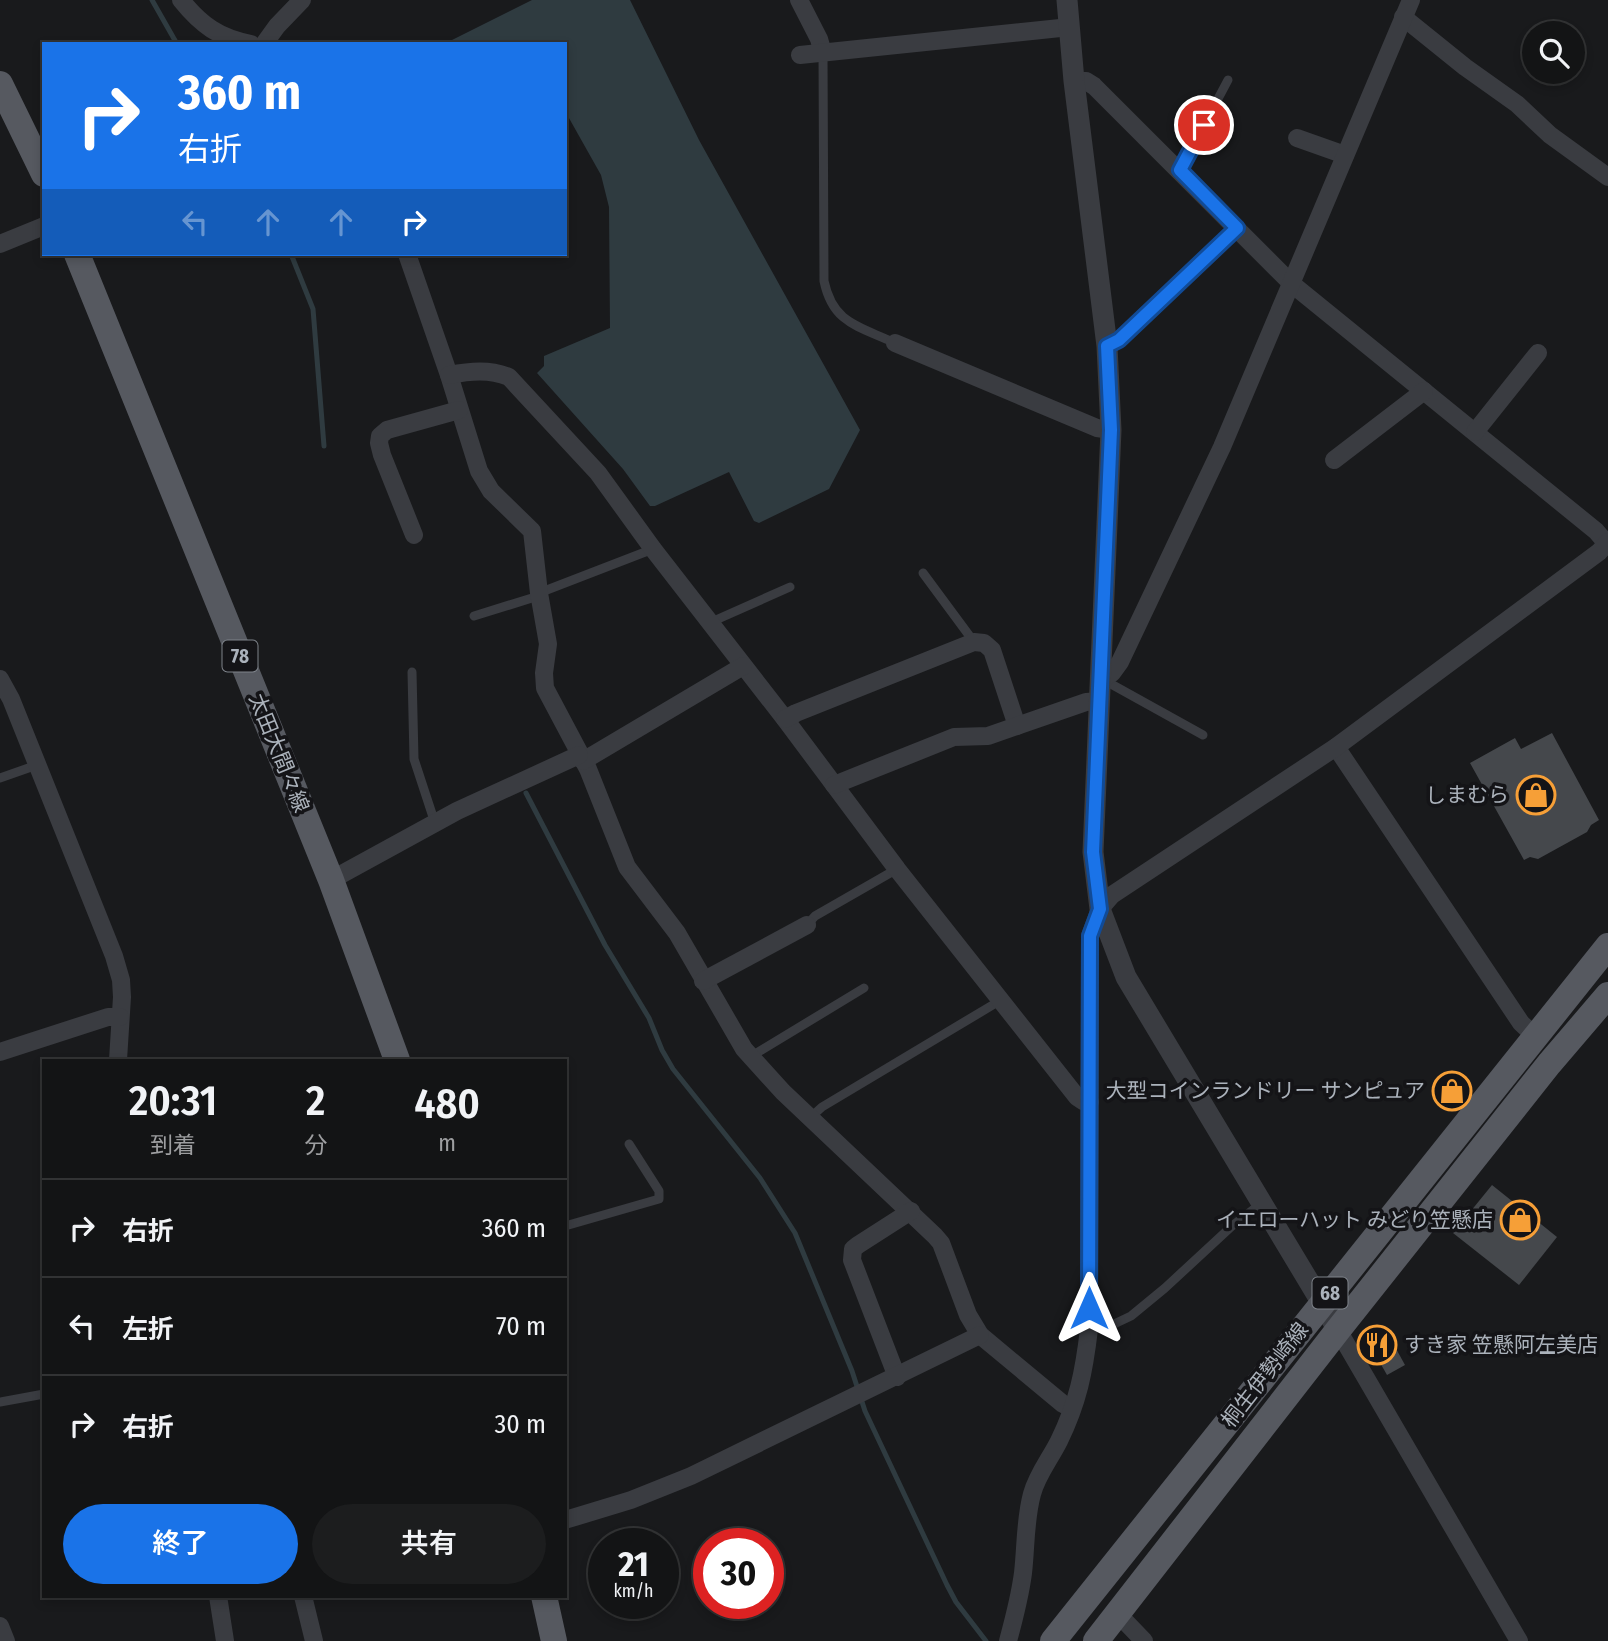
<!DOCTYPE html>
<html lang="ja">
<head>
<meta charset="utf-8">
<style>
  :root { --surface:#131415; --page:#1c1d1e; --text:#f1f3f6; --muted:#9d9ea0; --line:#323334; --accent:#1a73e8 }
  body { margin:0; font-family:"Fira Sans Condensed","Noto Sans JP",sans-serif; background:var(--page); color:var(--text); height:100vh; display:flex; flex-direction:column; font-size:26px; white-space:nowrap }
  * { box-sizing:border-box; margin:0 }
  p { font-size:23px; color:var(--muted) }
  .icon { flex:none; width:38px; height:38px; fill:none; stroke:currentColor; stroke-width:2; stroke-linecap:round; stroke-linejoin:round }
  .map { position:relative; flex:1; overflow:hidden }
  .side { position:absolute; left:42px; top:1059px; width:525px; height:539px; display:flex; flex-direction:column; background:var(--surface); border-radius:0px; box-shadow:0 4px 10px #0003,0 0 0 2px var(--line) }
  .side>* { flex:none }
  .top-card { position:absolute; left:42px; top:42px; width:525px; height:214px; border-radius:0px; box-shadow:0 4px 10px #0003,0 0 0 2px var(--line); background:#1a73e8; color:#fff; overflow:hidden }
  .buttons { position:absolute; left:1522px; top:21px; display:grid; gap:14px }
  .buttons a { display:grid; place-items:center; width:63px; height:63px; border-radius:50%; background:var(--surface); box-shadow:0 4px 10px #0003,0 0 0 2px var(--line); font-size:35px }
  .speed { position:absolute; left:588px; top:1528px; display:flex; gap:14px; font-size:35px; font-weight:700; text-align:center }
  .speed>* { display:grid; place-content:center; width:91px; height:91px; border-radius:50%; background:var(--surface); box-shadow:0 4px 10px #0003,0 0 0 2px var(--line); line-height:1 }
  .speed small { font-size:18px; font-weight:400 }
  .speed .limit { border:10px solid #d22; background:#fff; color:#111 }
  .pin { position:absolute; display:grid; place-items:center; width:60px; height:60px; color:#fff; margin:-30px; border:4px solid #fff; border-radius:50%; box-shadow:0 2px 7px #0007 }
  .me { position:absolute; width:77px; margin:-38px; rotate:0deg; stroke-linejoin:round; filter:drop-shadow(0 0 5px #0008) }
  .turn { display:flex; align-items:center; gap:24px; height:147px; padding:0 21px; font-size:32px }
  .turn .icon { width:91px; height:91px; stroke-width:2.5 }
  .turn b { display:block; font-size:49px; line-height:60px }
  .lanes { display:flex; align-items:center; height:66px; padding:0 21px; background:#0003; justify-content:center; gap:35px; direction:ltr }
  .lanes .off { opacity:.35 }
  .eta { display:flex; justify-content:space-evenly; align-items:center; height:119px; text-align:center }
  .eta b { font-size:42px; font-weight:600; line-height:49px }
  .button { display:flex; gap:14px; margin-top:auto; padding:14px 21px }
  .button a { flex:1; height:80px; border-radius:42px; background:var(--accent); color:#fff; font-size:28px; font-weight:600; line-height:80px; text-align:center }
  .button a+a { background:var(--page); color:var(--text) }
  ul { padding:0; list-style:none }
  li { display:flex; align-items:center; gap:21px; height:98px; padding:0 21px; border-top:2px solid var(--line) }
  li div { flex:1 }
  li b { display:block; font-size:26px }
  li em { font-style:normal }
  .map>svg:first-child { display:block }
  .water { fill:#2f3b40 }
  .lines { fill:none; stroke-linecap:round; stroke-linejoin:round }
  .stream { stroke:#2f3b40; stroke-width:5 }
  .building { fill:#45484c }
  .service { stroke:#3a3c41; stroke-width:9 }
  .minor { stroke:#3a3c41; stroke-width:18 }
  .tertiary { stroke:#3a3c41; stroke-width:21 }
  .primary { stroke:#565960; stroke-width:26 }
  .route-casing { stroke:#114b97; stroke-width:18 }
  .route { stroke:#1a73e8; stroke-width:12 }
  .labels { text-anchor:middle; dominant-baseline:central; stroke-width:7; stroke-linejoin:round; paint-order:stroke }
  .shield { fill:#141417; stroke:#7e838a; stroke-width:2 }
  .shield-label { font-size:19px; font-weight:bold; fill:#abb2bb }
  .street-label { font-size:21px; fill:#abb2bb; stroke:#141417 }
  .poi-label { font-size:21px; fill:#abb2bb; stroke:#141417; text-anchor:end }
</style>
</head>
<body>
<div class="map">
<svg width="1608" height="1641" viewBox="0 0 1608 1641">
  <rect width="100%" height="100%" fill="#191a1c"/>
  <!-- water -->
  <path class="water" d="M 532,0 L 630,0 L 699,140 L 860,430 L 829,489 L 759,523 L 754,521 L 729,472 L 655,506 L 650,506 L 623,469 L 537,373 L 544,366 L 544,356 L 610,328 L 609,207 L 601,175 L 565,111 L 565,44 L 452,44 L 452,40 Z"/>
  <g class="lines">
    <!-- stream -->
    <g class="stream">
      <path d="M 152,0 L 177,44"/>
      <path d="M 291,254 L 313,309 L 324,446"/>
      <path d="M 526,793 L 605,945 L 649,1018 L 662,1050 L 673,1069 L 760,1178 L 795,1233 L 852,1371 L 865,1411 L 947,1585 L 956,1602 L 986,1641"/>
    </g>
  </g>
  <!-- building -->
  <g class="building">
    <path d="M 1552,733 L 1599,820 L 1591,825 L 1587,832 L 1538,859 L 1530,857 L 1524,860 L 1470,763 L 1515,738 L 1521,749 Z"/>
    <path d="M 1492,1185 L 1557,1237 L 1519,1285 L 1453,1233 Z"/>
    <path d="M 1383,1325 L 1405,1365 L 1387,1375 L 1366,1338 L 1367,1331 Z"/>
  </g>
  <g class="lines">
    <!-- service -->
    <g class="service">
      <path d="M 823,53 L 824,281 C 833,324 859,326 895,343"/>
      <path d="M 1180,170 L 1228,80"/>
      <path d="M 1107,346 L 1120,340 L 1237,228"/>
      <path d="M 923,573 L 974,642"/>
      <path d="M 474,616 L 532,598 L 539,593 L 653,549"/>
      <path d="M 709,623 L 790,587"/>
      <path d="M 412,672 L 414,759 L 435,823"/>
      <path d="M 1102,679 L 1203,735"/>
      <path d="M 0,778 L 37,765"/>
      <path d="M 807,925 L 815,916 L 897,869"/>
      <path d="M 750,1057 L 864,988"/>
      <path d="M 811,1117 L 822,1107 L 1001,1000"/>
      <path d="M 565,1226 L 659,1199 L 659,1191 L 629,1144"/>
      <path d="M 1089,1329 L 1112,1325 L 1131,1316 L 1165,1288 L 1232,1226 L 1263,1202"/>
      <path d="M 0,1402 L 44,1394"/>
    </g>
    <!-- minor -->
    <g class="minor">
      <path d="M 181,0 C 201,25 219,38 251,44"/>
      <path d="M 799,0 L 819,39 L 823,53"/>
      <path d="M 1403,17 L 1465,67 L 1517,104 L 1550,135 L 1608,177"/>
      <path d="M 264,44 L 277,26 L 302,0"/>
      <path d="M 800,55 L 1070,27"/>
      <path d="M 1074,81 L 1086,81 L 1094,86 L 1292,284 L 1596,531 L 1608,545"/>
      <path d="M 1297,138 L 1345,155"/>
      <path d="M 0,244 L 44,226"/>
      <path d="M 407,254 L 449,375 L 479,471 L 491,491 L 532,531 L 539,593 L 548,644 L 544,673 L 545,688 L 588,769 L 627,867 L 677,933 L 744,1049 L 783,1092 L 935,1236 L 941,1243 L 968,1315 L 980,1335 L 1063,1404 L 1072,1409"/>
      <path d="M 895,343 L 1097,428 L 1111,430"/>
      <path d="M 449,375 C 470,371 490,369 509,377 L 598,473 L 653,549 L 785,719 L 897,869 L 1077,1097 L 1083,1101 L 1090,1102"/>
      <path d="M 1475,432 L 1538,353"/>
      <path d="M 1334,460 L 1424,391"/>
      <path d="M 414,535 L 382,455 L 379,443 L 380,436 L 387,430 L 459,410"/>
      <path d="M 0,679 L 11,699 L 114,956 L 121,980 L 122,997 L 118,1060"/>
      <path d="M 1102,679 L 1112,673 L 1120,662 L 1222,447 L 1411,0"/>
      <path d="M 785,719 L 796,713 L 974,642 L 984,643 L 992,650 L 1017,726"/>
      <path d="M 1336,747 L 1521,1023 L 1536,1037"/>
      <path d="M 583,761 L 743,666"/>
      <path d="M 834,785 L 954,737 L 988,736 L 1086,702 L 1100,701"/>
      <path d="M 331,880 L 457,811 L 579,755"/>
      <path d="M 703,981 L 807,925"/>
      <path d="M 0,1052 L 108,1017 L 120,1017"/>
      <path d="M 1338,1330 L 1519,1641"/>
      <path d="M 897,1377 L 852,1260 L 853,1249 L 858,1245 L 911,1211"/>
      <path d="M 565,1520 L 631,1500 L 691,1476 L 980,1335"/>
      <path d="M 218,1596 L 225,1641"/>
      <path d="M 303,1596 L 314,1641"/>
      <path d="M 1118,1614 L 1144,1641"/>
      <path d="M 0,1626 L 6,1641"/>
      <path d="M 1008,1641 C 1014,1619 1020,1596 1023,1573 C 1026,1547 1025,1519 1032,1494 C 1037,1475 1050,1459 1059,1441 C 1078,1402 1084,1372 1089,1329 L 1090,936 L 1100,909 L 1112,895 L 1336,747 L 1599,552 L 1608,542"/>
    </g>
    <!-- tertiary -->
    <path class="tertiary" d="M 1067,0 L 1074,81 L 1107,346 L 1111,430 L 1093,852 L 1100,909 L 1126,977 L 1338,1330"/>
    <!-- primary -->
    <g class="primary">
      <path d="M 0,84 L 44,174"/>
      <path d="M 77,254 L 331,880 L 397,1060"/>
      <path d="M 544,1596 L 554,1641"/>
      <path d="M 1053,1641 L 1608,946"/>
      <path d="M 1096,1641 L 1338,1330 L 1549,1064 L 1608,995"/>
    </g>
  </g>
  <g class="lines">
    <defs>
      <path id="route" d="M 1089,1308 L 1090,936 L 1100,909 L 1093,852 L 1111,430 L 1107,346 L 1119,340 L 1237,228 L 1180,170 L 1204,125"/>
    </defs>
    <!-- route casing -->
    <use href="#route" class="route-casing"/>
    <!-- route -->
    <use href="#route" class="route"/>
  </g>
  <!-- icons -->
  <defs>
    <symbol id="shop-ring" viewBox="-11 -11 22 22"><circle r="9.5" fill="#141417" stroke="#f69f37" stroke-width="1.5"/><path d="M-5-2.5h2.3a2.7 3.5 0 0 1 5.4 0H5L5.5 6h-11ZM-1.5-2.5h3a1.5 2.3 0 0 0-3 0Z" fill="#f69f37"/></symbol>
    <symbol id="restaurant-ring" viewBox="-11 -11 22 22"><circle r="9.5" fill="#141417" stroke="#f69f37" stroke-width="1.5"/><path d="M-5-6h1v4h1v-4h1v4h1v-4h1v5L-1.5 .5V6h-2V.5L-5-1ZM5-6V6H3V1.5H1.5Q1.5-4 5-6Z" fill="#f69f37"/></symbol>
  </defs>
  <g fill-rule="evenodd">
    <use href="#shop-ring" x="1514" y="773" width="44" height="44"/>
    <use href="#shop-ring" x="1430" y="1069" width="44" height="44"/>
    <use href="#shop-ring" x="1498" y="1198" width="44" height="44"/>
    <use href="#restaurant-ring" x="1355" y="1323" width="44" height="44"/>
  </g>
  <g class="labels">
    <!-- shield labels -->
    <g class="shield">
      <rect x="222.5" y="640.5" width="35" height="31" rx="5"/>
      <rect x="1312.5" y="1277.5" width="35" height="31" rx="5"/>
    </g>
    <g class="shield-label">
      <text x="240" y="656">78</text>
      <text x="1330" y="1293">68</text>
    </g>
    <!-- street labels -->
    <g class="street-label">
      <text transform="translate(279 753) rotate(68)">太田大間々線</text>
      <text transform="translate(1265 1375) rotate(-52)">桐生伊勢崎線</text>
    </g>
    <!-- poi labels -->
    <g class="poi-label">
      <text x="1509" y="795">しまむら</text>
      <text x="1425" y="1091">大型コインランドリー サンピュア</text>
      <text x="1493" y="1220">イエローハット みどり笠懸店</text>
      <text x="1404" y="1345" text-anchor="start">すき家 笠懸阿左美店</text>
    </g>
  </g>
</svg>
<div class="buttons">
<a><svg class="icon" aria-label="search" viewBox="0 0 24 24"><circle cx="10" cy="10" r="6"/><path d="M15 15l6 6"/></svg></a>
</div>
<div class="speed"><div>21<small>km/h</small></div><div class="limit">30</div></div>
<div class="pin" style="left:1204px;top:125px;background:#d93025"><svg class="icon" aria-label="arrive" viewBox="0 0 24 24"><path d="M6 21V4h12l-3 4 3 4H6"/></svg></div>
<svg class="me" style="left:1089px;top:1308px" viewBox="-20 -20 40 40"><path d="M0-17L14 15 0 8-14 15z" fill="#1a73e8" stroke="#fff" stroke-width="4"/></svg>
<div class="top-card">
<div class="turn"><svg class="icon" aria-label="right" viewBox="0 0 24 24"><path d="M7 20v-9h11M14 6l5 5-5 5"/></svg><div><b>360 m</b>右折</div></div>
<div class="lanes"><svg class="icon off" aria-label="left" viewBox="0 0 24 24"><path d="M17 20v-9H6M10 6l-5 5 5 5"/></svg><svg class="icon off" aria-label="ahead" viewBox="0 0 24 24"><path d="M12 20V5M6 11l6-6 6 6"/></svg><svg class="icon off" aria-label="ahead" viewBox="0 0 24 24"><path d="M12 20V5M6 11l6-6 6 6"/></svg><svg class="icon" aria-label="right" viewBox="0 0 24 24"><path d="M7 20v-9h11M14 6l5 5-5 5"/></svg></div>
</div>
<section class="side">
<div class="eta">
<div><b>20:31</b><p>到着</p></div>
<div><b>2</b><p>分</p></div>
<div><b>480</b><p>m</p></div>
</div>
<ul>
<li><svg class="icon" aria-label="right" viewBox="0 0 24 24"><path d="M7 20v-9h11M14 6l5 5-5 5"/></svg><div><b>右折</b></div><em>360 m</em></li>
<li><svg class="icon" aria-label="left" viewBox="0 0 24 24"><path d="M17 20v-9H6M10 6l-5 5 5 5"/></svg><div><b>左折</b></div><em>70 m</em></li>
<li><svg class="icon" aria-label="right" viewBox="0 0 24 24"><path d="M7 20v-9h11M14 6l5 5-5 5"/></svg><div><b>右折</b></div><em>30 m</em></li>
</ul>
<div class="button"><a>終了</a><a>共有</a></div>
</section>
</div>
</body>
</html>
